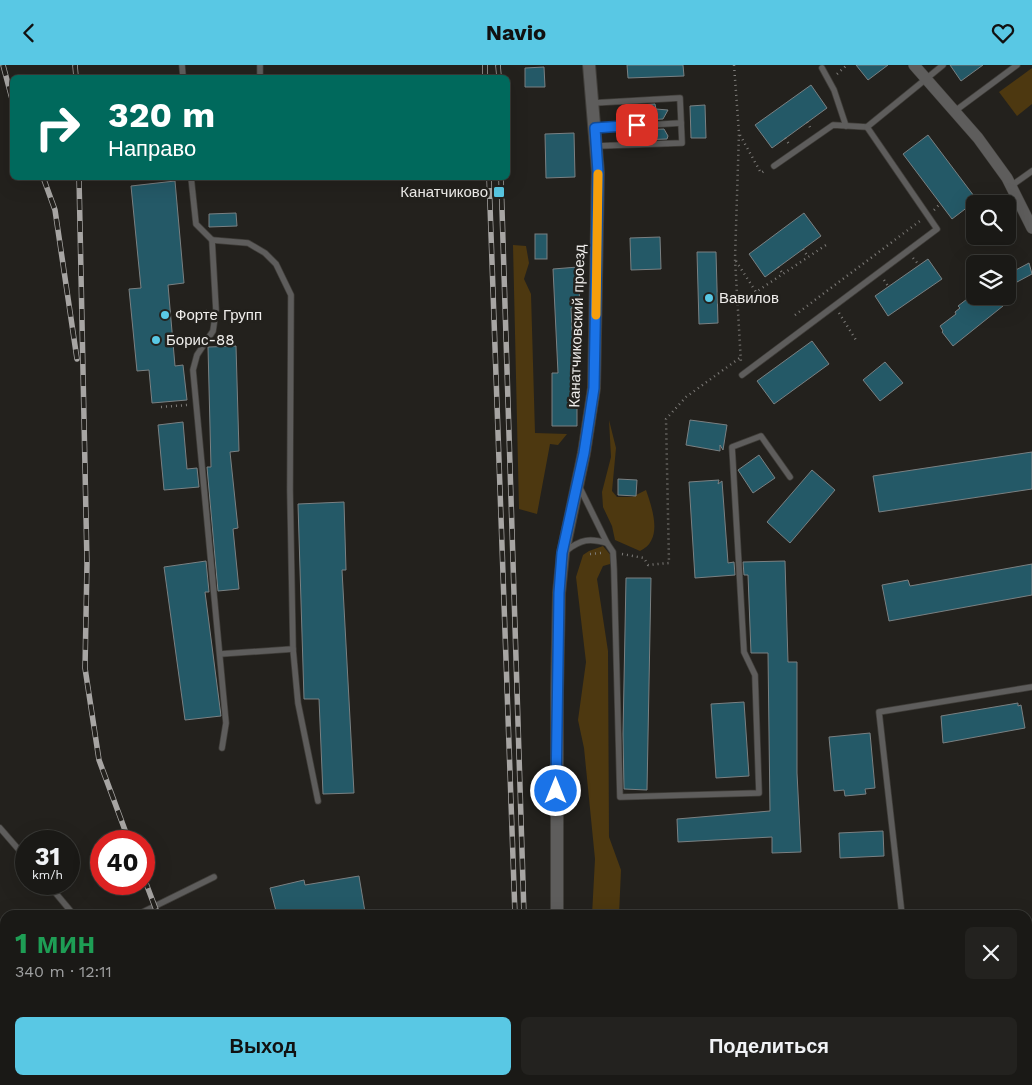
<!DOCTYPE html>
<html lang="ru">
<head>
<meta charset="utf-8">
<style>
  :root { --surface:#1a1916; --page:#23221f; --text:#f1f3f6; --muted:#9fa0a1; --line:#383835; --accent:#59c8e4 }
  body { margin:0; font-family:"Work Sans",sans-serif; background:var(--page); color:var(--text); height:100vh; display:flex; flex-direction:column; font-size:19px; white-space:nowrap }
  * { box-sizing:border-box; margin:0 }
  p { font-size:16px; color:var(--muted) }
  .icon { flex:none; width:28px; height:28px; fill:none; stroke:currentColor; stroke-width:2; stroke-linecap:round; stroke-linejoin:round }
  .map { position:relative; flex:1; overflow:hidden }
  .side { position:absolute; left:0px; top:845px; width:1032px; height:175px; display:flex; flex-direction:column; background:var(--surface); border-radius:15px 15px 0 0; box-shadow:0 5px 20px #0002,0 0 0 1px var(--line) }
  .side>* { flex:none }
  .banner { position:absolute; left:10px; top:10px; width:500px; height:105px; border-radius:8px; box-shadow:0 5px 20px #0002,0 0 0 1px var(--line); background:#00695c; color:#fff; overflow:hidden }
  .buttons { position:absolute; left:966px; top:130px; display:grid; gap:10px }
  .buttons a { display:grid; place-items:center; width:50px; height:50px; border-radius:8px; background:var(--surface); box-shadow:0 5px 20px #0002,0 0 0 1px var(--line); font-size:25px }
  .speed { position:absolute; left:15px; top:765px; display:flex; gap:10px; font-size:25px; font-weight:700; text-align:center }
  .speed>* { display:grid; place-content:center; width:65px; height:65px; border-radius:50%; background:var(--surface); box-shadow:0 5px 20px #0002,0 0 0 1px var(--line); line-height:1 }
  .speed small { font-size:12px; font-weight:400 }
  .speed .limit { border:8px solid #d22; background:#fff; color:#111 }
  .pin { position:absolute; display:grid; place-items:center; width:42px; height:42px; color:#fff; margin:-21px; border-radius:10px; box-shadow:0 2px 8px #0006 }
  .me { position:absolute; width:55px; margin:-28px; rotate:0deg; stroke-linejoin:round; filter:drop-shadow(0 0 4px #0008) }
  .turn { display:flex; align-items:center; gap:18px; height:105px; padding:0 15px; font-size:22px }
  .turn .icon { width:65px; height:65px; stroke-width:2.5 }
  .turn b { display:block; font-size:35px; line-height:42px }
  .round { display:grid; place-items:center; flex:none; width:52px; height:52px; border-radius:8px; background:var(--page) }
  .overview { display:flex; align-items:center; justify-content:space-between; height:85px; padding:0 15px }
  h1 { font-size:30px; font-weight:700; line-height:38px; color:#1e9e55 }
  .cta { display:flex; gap:10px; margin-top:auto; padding:10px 15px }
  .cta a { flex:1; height:58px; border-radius:8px; background:var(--accent); color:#111; font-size:20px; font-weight:700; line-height:58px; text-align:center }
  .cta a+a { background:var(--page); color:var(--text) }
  header { display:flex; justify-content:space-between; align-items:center; height:65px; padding:0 15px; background:var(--accent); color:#111; font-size:22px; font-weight:700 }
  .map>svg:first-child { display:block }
  .green { fill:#4d3810 }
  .building { fill:#245967; stroke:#7a8082 }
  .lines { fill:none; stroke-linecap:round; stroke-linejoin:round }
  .service-casing { stroke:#403e3a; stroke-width:7 }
  .minor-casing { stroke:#403e3a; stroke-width:12 }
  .tertiary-casing { stroke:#403e3a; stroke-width:14 }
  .path { stroke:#7e7c79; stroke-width:2.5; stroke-dasharray:1 4; stroke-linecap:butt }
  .service { stroke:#5e5d5c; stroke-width:5.5 }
  .minor { stroke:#5e5d5c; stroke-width:11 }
  .tertiary { stroke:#5e5d5c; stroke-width:12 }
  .rail-casing { stroke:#a7a5a3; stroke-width:5.5 }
  .rail { stroke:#23211d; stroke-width:4; stroke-dasharray:11; stroke-linecap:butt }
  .route-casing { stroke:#114b97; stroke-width:12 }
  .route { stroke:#1a73e8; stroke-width:9 }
  .slow { stroke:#f59e0b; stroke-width:9 }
  .poi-dot { fill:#59c8e4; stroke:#23211d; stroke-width:2 }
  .labels { text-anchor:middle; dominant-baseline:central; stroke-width:5; stroke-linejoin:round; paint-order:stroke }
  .poi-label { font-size:15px; fill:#f0eeec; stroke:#23211d; text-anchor:start }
  .street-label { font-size:15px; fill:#f0eeec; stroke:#23211d }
</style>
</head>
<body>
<header><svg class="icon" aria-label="back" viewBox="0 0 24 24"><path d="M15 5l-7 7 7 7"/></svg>Navio<svg class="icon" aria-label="heart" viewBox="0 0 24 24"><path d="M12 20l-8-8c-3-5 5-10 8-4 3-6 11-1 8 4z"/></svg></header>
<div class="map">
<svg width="1032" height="1020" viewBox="0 0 1032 1020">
  <rect width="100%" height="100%" fill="#23211d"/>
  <!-- green -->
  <g class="green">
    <path d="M 1032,3 L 1032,39 L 1017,51 L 999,27 Z"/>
    <path d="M 513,180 L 526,181 L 529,198 L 524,214 L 531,229 L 535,368 L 567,369 L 558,380 L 550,379 L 537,449 L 519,444 Z"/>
    <path d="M 609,355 L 616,383 L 612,426 L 617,432 L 632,432 L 646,425 C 652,443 664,475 640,486 L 615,475 L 612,461 L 603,442 L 602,427 L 611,392 Z"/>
    <path d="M 603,481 L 613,493 L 610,499 L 603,501 L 597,514 L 608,586 L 609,772 L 621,805 L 619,850 L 592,850 L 595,794 L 584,683 L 578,655 L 586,597 L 576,512 L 583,490 L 589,486 Z"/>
  </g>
  <!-- building -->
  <g class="building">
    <path d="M 627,0 L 683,0 L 684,11 L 628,13 Z"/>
    <path d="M 856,0 L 888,0 L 868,15 Z"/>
    <path d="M 950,0 L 983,0 L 961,16 Z"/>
    <path d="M 544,2 L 545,22 L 525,22 L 525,3 Z"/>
    <path d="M 811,20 L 827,43 L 772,83 L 755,60 Z"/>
    <path d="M 655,39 L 656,44 L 668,45 L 663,54 L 644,55 L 646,52 L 633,52 L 633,49 L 624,41 Z"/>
    <path d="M 705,40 L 706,73 L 691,73 L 690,41 Z"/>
    <path d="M 664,64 L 668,71 L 667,74 L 638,75 L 635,71 L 638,65 Z"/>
    <path d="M 574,68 L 575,112 L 546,113 L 545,69 Z"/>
    <path d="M 928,70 L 977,135 L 952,154 L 903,89 Z"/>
    <path d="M 175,116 L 184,218 L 168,220 L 175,301 L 183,300 L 187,335 L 152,338 L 149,305 L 137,306 L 129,224 L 141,223 L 131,121 Z"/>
    <path d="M 236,148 L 237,161 L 209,162 L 209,149 Z"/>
    <path d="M 804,148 L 821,171 L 765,212 L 749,189 Z"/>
    <rect x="535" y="169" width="12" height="25"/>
    <path d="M 660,172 L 661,204 L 631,205 L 630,173 Z"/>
    <path d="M 697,187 L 716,187 L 718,258 L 699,259 Z"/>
    <path d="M 928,194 L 942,214 L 888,251 L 875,231 Z"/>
    <path d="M 1029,198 L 1032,209 L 1017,217 L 1012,207 Z"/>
    <path d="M 578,202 L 580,243 L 571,243 L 574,308 L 577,308 L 577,361 L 552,361 L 552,308 L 558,308 L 553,204 Z"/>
    <path d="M 971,231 L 995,231 L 1003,241 L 953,281 L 942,267 L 943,266 L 940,261 L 956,249 L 955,247 L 960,243 L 958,241 Z"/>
    <path d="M 812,276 L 829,299 L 774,339 L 757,316 Z"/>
    <path d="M 236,281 L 239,386 L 230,387 L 238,463 L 233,464 L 239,524 L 218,526 L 207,402 L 211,402 L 208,282 Z"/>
    <path d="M 885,297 L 903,318 L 880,336 L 863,315 Z"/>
    <path d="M 690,355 L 727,360 L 723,385 L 720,380 L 720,386 L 686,380 Z"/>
    <path d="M 183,357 L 187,404 L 197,403 L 199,422 L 164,425 L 158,360 Z"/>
    <path d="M 1032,387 L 1032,424 L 879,447 L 873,411 Z"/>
    <path d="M 759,390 L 775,413 L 753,428 L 738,405 Z"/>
    <path d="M 812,405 L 835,425 L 790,478 L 767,457 Z"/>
    <path d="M 618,414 L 637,415 L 636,431 L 618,430 Z"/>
    <path d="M 719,415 L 718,419 L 722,416 L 728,498 L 734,497 L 735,510 L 695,513 L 689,417 Z"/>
    <path d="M 344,437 L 346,505 L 342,505 L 354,728 L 323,729 L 319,634 L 304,634 L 298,439 Z"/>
    <path d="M 206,496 L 209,527 L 205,527 L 221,651 L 185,655 L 164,502 Z"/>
    <path d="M 785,496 L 788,597 L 797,597 L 797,708 L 801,787 L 772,788 L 772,772 L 678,777 L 677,754 L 770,746 L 768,588 L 751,588 L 748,510 L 744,510 L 743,497 Z"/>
    <path d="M 1032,499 L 1032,530 L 889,556 L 882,520 L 908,515 L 910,521 Z"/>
    <path d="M 626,513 L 651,513 L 647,725 L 624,724 L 623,669 Z"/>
    <path d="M 744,637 L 749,711 L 716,713 L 711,639 Z"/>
    <path d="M 1018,638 L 1018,641 L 1021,640 L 1025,663 L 943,678 L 941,651 Z"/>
    <path d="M 870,668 L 875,723 L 865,724 L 866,729 L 845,731 L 844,725 L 834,726 L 829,672 Z"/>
    <path d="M 883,766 L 884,791 L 840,793 L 839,768 Z"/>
    <path d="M 359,811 L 365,847 L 348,850 L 277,850 L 270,823 L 304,815 L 305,820 Z"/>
  </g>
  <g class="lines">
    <defs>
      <g id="service">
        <path d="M 182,0 L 183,12"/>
        <path d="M 260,0 L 260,12"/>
        <path d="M 822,3 L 834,25 L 846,61"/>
        <path d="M 593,38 L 680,33 L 682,78 L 596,81"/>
        <path d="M 955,46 L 1017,0"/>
        <path d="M 595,63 L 681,58"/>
        <path d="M 774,101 L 833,60 L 867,62 L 943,0"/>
        <path d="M 191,112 L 196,159 L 212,175 L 216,245 L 213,266 L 197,290 L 193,305 L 226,658 L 222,683"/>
        <path d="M 1011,121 L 1032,106"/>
        <path d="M 212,175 L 248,178 L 265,188 L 276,199 L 291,230 L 290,425 L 293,584 L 298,638 L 318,736"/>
        <path d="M 742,310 L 937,164 L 867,62"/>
        <path d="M 607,478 L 613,487 L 614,505 L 620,732 L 759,728 L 755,610 L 744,587 L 732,382 L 761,371 L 790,412"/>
        <path d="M 566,486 C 581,474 590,473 607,478 L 579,421"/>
        <path d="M 220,589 L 293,584"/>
        <path d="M 0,763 L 26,793"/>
        <path d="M 48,819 L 74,850"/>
        <path d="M 137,850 L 214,812"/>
        <path d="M 902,850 L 879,647 L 1032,622"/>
        <path d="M 651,1015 L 651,1020"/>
        <path d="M 748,1015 L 762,1020"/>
      </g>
      <g id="minor">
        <path d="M 914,0 L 978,73 L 1007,113 L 1032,163"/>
        <path d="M 1028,907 L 1032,906"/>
        <path d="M 851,1020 L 854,1015"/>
      </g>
      <g id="tertiary">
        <path d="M 557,850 L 557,627 L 559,528 L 563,488 L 584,388 L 594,323 L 598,107 L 589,0"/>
        <path d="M 558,1015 L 558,1020"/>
      </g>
    </defs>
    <!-- service casing -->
    <use href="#service" class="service-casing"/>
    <!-- minor casing -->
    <use href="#minor" class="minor-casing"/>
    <!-- tertiary casing -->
    <use href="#tertiary" class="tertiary-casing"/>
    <!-- path -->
    <g class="path">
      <path d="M 734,0 L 739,68 L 735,194 L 741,298"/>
      <path d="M 837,9 L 847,0"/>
      <path d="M 807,57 L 811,64"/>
      <path d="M 740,70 L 761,108 L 766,105"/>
      <path d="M 785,73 L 789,79"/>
      <path d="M 934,145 L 940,139"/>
      <path d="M 803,184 L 808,192"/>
      <path d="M 913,193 L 919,200"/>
      <path d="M 736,196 L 756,227 L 829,178"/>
      <path d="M 778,202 L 783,209"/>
      <path d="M 884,215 L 888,221"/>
      <path d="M 191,247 L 207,246"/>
      <path d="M 839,248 L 856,275"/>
      <path d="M 795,250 L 920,156"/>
      <path d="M 161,342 L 187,340"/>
      <path d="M 590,489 L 601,488"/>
      <path d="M 622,489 L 644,493 L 648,500 L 669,498 L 666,354 L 686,332 L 741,292"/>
    </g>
    <!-- service -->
    <use href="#service" class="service"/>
    <!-- minor -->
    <use href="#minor" class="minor"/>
    <!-- tertiary -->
    <use href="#tertiary" class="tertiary"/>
    <defs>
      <g id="rail">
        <path d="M 3,0 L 12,34"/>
        <path d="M 75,0 L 76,12"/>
        <path d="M 485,0 L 485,12"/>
        <path d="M 498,0 L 499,12"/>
        <path d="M 43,112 L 55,145 L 77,294"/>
        <path d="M 79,112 L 87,499 L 85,603 L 99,695 L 129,776"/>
        <path d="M 489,112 L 515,850"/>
        <path d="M 501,112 L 524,850"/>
        <path d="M 144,813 L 158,850"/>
        <path d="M 0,951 L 5,965"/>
        <path d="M 0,988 L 5,997"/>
        <path d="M 0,1014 L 3,1020"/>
        <path d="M 15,1015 L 18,1020"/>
        <path d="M 30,1015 L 33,1020"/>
        <path d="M 237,1015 L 239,1020"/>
        <path d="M 520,1015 L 521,1020"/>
        <path d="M 530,1015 L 530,1020"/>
      </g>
    </defs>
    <!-- rail casing -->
    <use href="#rail" class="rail-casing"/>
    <!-- rail -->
    <use href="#rail" class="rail"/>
  </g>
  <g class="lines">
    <defs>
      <path id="route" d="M 556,726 L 559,528 L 562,488 L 584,388 L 594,323 L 598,107 L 595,63 L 637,60"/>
    </defs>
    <!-- route casing -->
    <use href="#route" class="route-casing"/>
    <!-- route -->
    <use href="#route" class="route"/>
    <!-- slow -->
    <path class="slow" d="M 596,250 L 598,109"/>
  </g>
  <!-- markers -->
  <g class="poi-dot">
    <rect x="493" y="121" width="12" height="12" rx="2.5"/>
    <circle cx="709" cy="233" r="5"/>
    <circle cx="165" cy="250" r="5"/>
    <circle cx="156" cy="275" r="5"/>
  </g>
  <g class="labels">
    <!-- poi labels -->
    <g class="poi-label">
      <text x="488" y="127" text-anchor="end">Канатчиково</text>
      <text x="719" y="233">Вавилов</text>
      <text x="175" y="250">Форте Групп</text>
      <text x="166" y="275">Борис-88</text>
    </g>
    <!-- street labels -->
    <g class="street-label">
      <text transform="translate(577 261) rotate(-88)">Канатчиковский проезд</text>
    </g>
  </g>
</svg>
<div class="buttons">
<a><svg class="icon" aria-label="search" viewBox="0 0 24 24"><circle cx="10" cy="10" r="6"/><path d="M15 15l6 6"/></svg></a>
<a><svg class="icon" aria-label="layers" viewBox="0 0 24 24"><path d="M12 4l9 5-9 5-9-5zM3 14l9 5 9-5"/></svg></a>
</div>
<div class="speed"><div>31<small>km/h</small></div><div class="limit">40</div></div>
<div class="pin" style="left:637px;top:60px;background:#d93025"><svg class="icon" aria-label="arrive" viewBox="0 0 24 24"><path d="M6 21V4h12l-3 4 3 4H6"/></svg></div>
<svg class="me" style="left:556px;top:726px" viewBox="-20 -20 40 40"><circle r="17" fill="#1a73e8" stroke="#fff" stroke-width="3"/><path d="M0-11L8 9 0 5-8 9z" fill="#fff"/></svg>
<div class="banner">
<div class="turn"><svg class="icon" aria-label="right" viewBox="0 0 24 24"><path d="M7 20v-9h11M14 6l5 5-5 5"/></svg><div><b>320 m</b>Направо</div></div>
</div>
<section class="side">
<div class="overview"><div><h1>1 мин</h1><p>340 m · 12:11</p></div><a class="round"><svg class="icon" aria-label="close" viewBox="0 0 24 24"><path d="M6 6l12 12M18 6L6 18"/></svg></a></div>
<div class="cta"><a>Выход</a><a>Поделиться</a></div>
</section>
</div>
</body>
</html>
